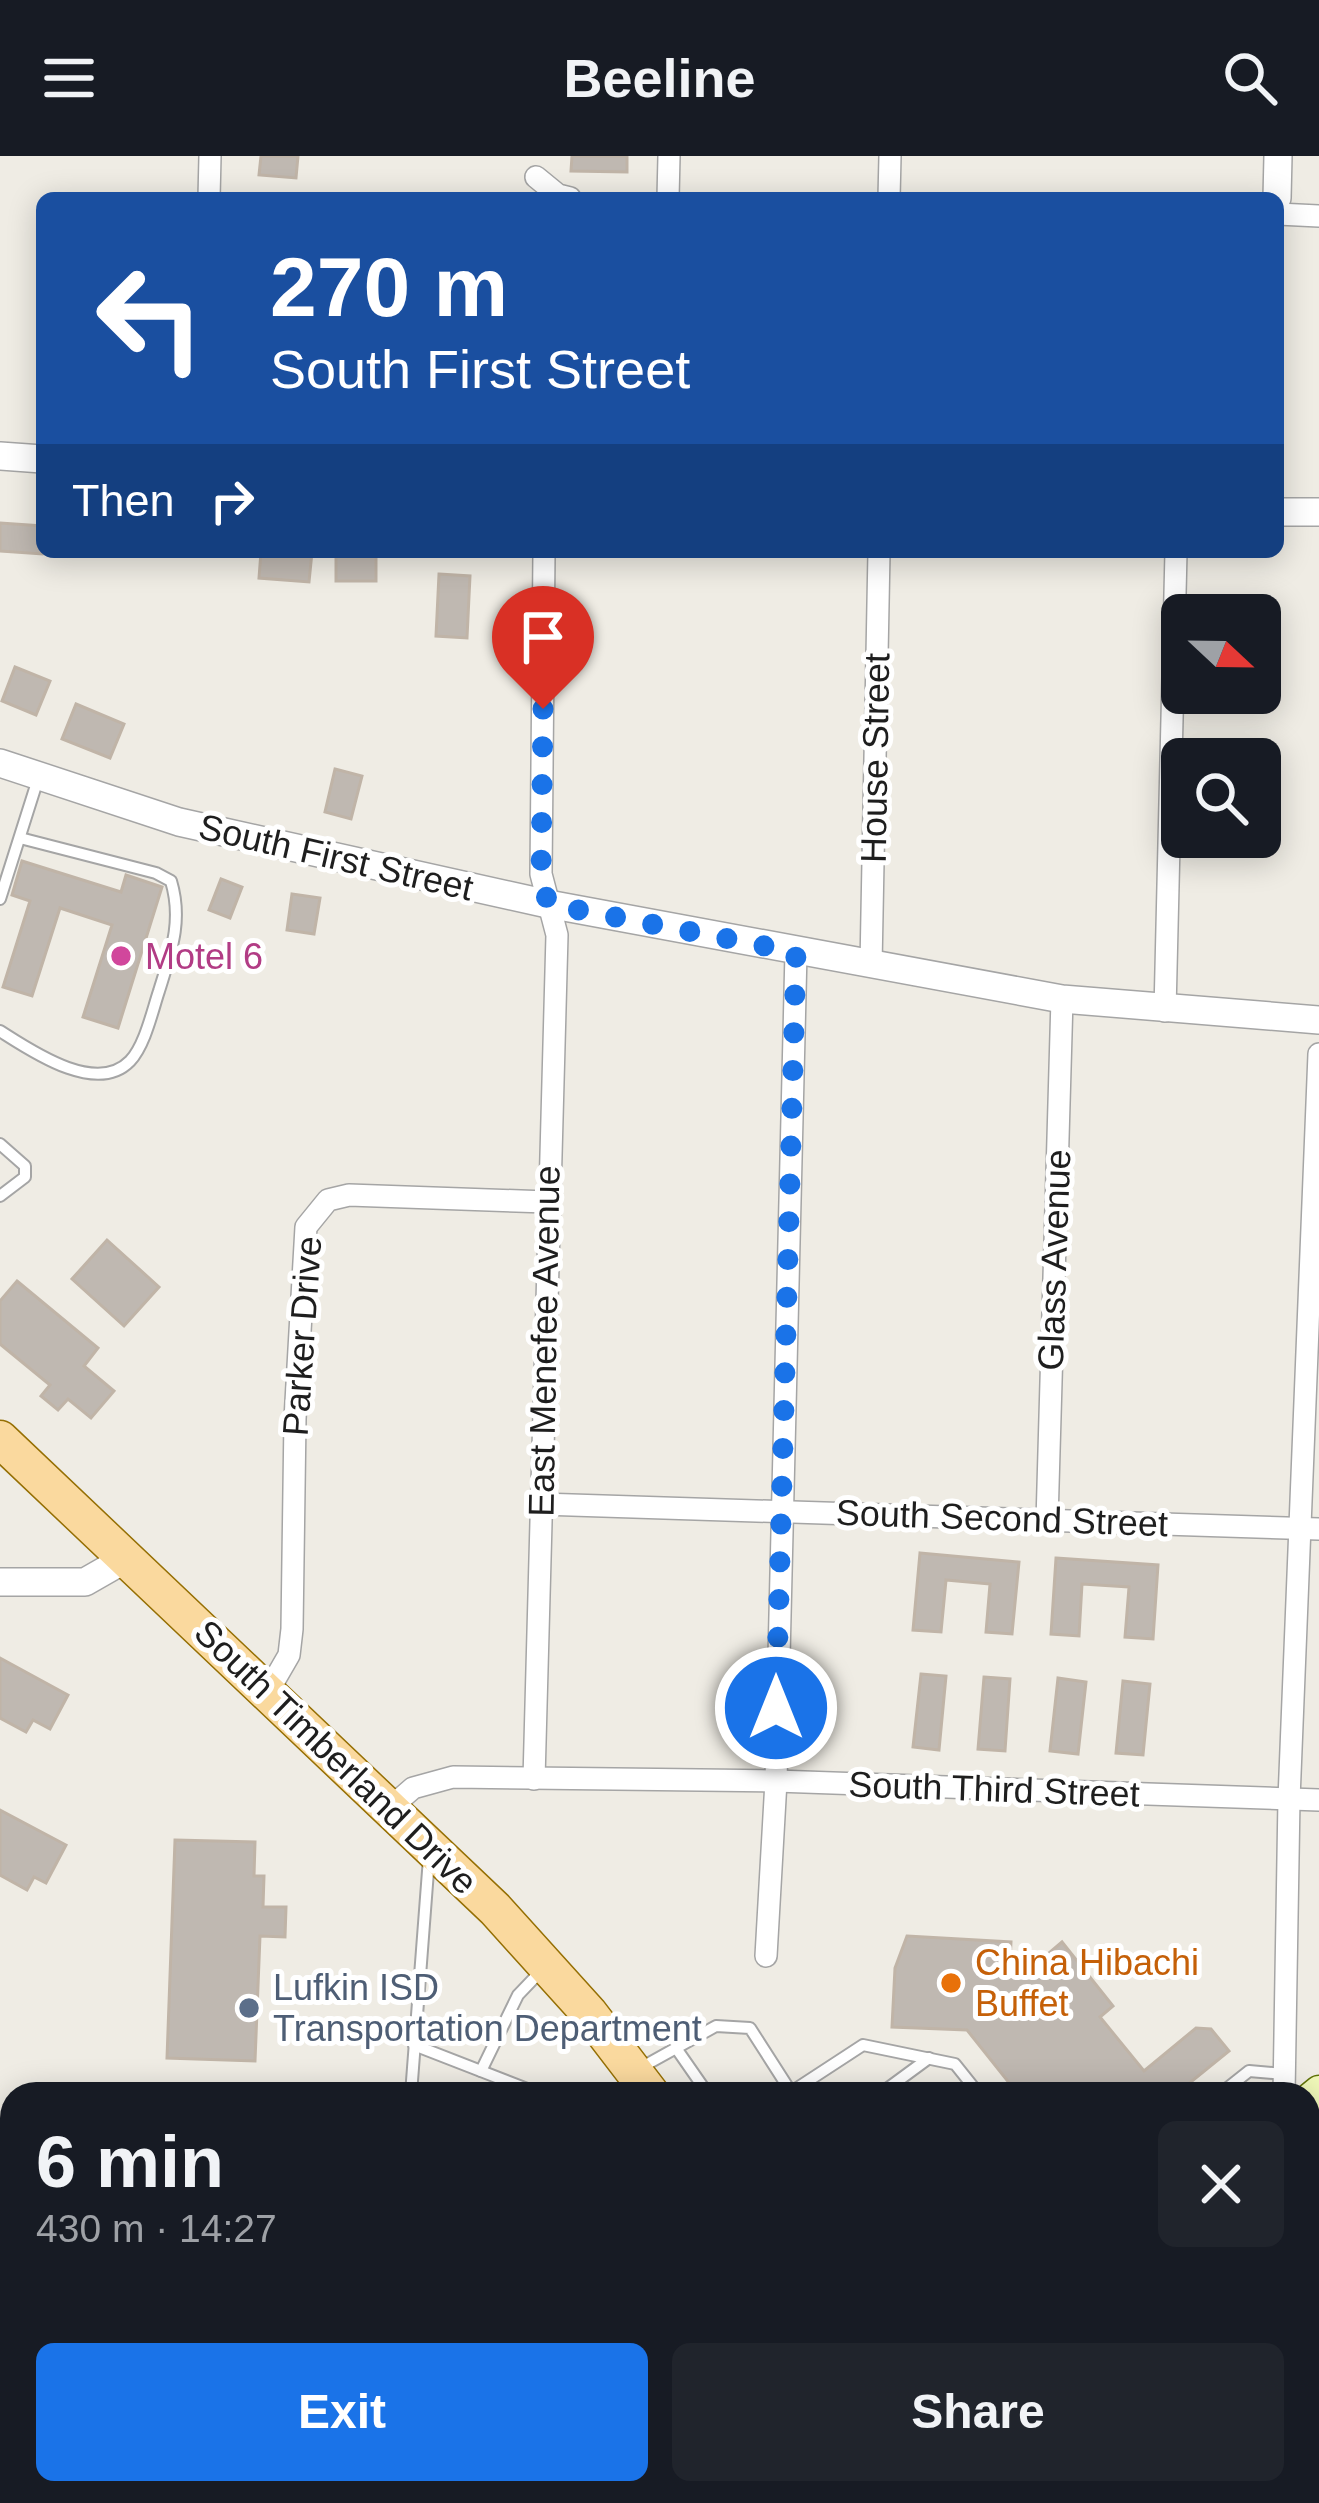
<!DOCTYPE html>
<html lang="en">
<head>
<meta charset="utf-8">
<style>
  :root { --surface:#171b24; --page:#20242c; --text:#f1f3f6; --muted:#9ea1a6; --accent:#1a73e8 }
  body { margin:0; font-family:Arial,sans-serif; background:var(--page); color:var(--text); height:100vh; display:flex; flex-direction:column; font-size:45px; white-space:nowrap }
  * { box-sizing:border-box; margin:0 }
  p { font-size:39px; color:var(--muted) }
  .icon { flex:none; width:66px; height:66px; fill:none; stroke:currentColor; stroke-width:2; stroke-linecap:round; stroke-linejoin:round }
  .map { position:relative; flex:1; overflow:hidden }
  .sheet { position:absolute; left:0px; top:1926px; width:1320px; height:423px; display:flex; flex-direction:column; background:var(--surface); border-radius:36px 36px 0 0; box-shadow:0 6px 30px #0003 }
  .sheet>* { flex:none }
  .guide { position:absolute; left:36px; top:36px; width:1248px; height:366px; border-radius:18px; box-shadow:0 6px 30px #0003; background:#1a4fa0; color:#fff; overflow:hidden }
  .needle { width:78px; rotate:112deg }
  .controls { position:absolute; left:1161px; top:438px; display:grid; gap:24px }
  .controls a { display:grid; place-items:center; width:120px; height:120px; border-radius:18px; background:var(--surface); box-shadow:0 6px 30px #0003; font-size:60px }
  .pin { position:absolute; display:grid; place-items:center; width:102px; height:102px; color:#fff; margin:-123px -51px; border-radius:50% 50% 50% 0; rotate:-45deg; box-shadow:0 0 12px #0007 }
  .pin .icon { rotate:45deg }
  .me { position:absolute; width:132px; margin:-66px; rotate:0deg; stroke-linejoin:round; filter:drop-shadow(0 0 9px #0008) }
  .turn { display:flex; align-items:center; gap:42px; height:252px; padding:0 36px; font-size:54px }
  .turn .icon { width:156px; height:156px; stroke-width:2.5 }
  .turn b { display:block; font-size:84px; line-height:102px }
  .then { display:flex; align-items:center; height:114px; padding:0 36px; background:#0003; gap:24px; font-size:45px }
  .round { display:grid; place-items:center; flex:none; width:126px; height:126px; border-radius:18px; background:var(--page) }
  .headline { display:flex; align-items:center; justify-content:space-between; height:204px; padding:0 36px }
  h1 { font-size:72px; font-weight:700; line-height:90px }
  .primary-button { display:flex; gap:24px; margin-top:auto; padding:24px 36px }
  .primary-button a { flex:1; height:138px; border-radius:18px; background:var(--accent); color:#fff; font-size:48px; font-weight:700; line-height:138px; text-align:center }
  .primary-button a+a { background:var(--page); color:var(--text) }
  header { display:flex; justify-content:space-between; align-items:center; height:156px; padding:0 36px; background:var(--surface); font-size:54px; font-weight:700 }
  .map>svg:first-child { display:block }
  .building { fill:#bfb8b1; stroke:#c0b4a7; stroke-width:3 }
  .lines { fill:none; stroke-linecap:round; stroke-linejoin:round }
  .service-casing { stroke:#a5a5a5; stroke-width:14 }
  .minor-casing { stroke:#a5a5a5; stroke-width:24 }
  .tertiary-casing { stroke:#a5a5a5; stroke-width:30 }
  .secondary-casing { stroke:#607307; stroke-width:33 }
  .primary-casing { stroke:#956f03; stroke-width:39 }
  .service { stroke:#fff; stroke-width:10 }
  .minor { stroke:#fff; stroke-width:21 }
  .tertiary { stroke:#fff; stroke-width:27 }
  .secondary { stroke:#f0f8b9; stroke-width:30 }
  .primary { stroke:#fad99e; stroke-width:36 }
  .route { stroke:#1a73e8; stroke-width:21; stroke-dasharray:0 37.8 }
  .hotel-dot { fill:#d1479c; stroke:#fff; stroke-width:4.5 }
  .food-dot { fill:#e8710a; stroke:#fff; stroke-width:4.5 }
  .service-dot { fill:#5c6f8a; stroke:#fff; stroke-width:4.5 }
  .labels { text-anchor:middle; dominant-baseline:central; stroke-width:10; stroke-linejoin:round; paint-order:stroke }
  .street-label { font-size:36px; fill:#1e1e1e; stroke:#fff }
  .hotel-label { font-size:36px; fill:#b23c85; stroke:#fff; text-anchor:start }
  .food-label { font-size:36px; fill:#c56008; stroke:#fff; text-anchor:start }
  .service-label { font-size:36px; fill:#4e5e75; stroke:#fff; text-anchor:start }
</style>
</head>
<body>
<header><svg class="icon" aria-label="menu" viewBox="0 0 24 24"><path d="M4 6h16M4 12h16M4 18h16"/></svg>Beeline<svg class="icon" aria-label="search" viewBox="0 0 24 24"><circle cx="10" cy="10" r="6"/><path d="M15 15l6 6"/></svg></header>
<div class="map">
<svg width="1319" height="2347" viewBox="0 0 1319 2347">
  <rect width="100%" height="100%" fill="#efece4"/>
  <!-- building -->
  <g class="building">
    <path d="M 261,0 L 298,0 L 296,22 L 259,19 Z"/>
    <path d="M 572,0 L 627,0 L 627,16 L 571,15 Z"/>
    <path d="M 0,367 L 42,370 L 42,398 L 0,395 Z"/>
    <path d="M 261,396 L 312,396 L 309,426 L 259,422 Z"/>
    <rect x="336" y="396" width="40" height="29"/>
    <path d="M 439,418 L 470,420 L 467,482 L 436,480 Z"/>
    <path d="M 15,511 L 50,525 L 36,559 L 2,545 Z"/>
    <path d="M 76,548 L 124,568 L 110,602 L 62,583 Z"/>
    <path d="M 335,613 L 362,620 L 351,663 L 325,656 Z"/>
    <path d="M 22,705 L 121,736 L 126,719 L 162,731 L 118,872 L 83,861 L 112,769 L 60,752 L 32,840 L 3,831 L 30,745 L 12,739 Z"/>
    <path d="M 221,723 L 242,731 L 230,762 L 209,754 Z"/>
    <path d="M 292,738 L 320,742 L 314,778 L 287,774 Z"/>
    <path d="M 107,1084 L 159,1131 L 124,1170 L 72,1123 Z"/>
    <path d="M 17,1125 L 98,1192 L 84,1210 L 114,1235 L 91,1262 L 68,1243 L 58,1254 L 41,1240 L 50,1229 L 0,1188 L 0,1145 Z"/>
    <path d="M 920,1397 L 1019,1406 L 1012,1478 L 986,1476 L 990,1428 L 946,1424 L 941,1476 L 913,1474 Z"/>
    <path d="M 1056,1402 L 1158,1409 L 1153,1483 L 1125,1481 L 1129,1431 L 1082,1428 L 1079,1480 L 1051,1478 Z"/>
    <path d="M 0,1502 L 68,1539 L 50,1573 L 33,1564 L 26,1576 L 0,1562 Z"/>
    <path d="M 921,1518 L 946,1520 L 939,1594 L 913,1591 Z"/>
    <path d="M 984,1521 L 1010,1523 L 1005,1595 L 978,1593 Z"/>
    <path d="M 1058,1522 L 1086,1526 L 1078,1598 L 1050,1595 Z"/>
    <path d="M 1123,1525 L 1150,1528 L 1143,1599 L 1116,1597 Z"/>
    <path d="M 0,1654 L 66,1689 L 46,1727 L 34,1721 L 27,1734 L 0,1719 Z"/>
    <path d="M 175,1684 L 255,1686 L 254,1720 L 264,1720 L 263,1751 L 286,1751 L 285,1781 L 260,1780 L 255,1905 L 167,1902 Z"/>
    <path d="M 907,1780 L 1011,1786 L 1010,1807 L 1035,1809 L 1062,1786 L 1113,1850 L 1100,1861 L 1144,1915 L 1196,1872 L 1211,1873 L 1229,1895 L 1176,1938 L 1018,1938 L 967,1874 L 892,1871 L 895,1812 Z"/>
  </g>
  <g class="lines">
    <defs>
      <g id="service">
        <path d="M 0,743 L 38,623"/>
        <path d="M 0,875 C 30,894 96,940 130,905 C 145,889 152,856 159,835 C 171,796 183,765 171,725 L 156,717 L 20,682"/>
        <path d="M 0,988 L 25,1010 L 25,1021 L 0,1040"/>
        <path d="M 414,1889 L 540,1938"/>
        <path d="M 676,1892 L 708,1938"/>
        <path d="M 642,1911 L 716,1870 L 750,1872 L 791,1936"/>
        <path d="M 481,1915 L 518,1839 L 540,1816"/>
        <path d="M 411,1938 L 429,1702"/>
        <path d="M 788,1938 L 863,1889 L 955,1908 L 979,1938"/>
        <path d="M 880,1938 L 929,1902"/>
        <path d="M 1220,1938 L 1249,1915 L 1284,1918"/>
      </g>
      <g id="minor">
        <path d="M 536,21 L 558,39 L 570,42"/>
        <path d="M 209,42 L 210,0"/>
        <path d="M 668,42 L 669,0"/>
        <path d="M 889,42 L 890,0"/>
        <path d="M 1278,58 L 1319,60"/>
        <path d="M 871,809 L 879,396"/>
        <path d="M 1165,855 L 1176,396"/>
        <path d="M 541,1348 L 1319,1373"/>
        <path d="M 1047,1365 L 1062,843"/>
        <path d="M 267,1537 L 289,1499 L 292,1473 L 295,1263 L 306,1071 L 328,1044 L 349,1039 L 547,1046"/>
        <path d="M 534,1623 L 557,779 L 541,718 L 544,396"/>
        <path d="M 390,1652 L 413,1632 L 453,1621 L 776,1625 L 1319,1644"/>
        <path d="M 766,1800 L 776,1625 L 796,796"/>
        <path d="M 1284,1938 L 1289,1643 L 1319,898"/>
        <path d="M 1308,2211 L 1319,2211"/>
        <path d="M 1269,2347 L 1269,2337"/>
      </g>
      <g id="tertiary">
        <path d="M 1277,42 L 1278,0"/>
        <path d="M 0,300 L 42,303"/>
        <path d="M 1278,356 L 1319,356"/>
        <path d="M 0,607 L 179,666 L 548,748 L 1062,843 L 1319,864"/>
        <path d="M 0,1426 L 85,1426 L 127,1402"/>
      </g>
      <g id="secondary">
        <path d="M 1308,1944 L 1319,1935"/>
        <path d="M 804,2347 L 817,2337"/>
      </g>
      <g id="primary">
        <path d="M 0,1283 L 495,1753 L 589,1857 L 651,1938"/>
        <path d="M 892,2337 L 898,2347"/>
      </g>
    </defs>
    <!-- service casing -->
    <use href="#service" class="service-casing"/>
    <!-- minor casing -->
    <use href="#minor" class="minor-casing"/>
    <!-- tertiary casing -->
    <use href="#tertiary" class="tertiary-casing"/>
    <!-- secondary casing -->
    <use href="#secondary" class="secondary-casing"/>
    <!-- primary casing -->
    <use href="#primary" class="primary-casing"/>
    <!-- service -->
    <use href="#service" class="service"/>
    <!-- minor -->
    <use href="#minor" class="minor"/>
    <!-- tertiary -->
    <use href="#tertiary" class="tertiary"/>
    <!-- secondary -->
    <use href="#secondary" class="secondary"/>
    <!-- primary -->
    <use href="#primary" class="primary"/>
  </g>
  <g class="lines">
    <!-- route -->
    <path class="route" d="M 543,553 L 541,718 L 548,748 L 796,796 L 776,1552"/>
  </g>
  <!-- markers -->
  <circle class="hotel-dot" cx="121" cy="800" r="12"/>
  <circle class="food-dot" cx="951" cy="1827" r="12"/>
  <circle class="service-dot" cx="249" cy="1852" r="12"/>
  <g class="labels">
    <!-- street labels -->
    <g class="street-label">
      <text transform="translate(875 602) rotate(-89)">House Street</text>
      <text transform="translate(336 701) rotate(13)">South First Street</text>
      <text transform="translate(1054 1104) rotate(-88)">Glass Avenue</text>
      <text transform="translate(302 1180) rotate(-86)">Parker Drive</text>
      <text transform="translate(544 1185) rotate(-89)">East Menefee Avenue</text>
      <text transform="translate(1002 1362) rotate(2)">South Second Street</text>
      <text transform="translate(336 1601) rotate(44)">South Timberland Drive</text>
      <text transform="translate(994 1633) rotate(2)">South Third Street</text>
    </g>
    <!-- hotel labels -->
    <g class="hotel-label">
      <text x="145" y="800">Motel 6</text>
    </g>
    <!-- food labels -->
    <g class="food-label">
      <text x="975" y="1806">China Hibachi<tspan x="975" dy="41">Buffet</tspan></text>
    </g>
    <!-- service labels -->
    <g class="service-label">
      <text x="273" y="1831">Lufkin ISD<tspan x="273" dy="41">Transportation Department</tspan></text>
    </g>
  </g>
</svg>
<div class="controls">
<a><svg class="needle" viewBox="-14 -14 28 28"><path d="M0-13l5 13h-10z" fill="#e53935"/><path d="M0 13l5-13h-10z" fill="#9ea1a6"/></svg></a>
<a><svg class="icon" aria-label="search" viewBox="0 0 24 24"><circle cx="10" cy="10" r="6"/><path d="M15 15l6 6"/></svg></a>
</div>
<div class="pin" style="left:543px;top:553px;background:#d93025"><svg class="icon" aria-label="arrive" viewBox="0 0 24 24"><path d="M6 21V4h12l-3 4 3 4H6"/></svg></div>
<svg class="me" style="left:776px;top:1552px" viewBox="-20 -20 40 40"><circle r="17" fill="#1a73e8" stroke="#fff" stroke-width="3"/><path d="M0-11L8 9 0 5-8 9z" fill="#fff"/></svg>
<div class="guide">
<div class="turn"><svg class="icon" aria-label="left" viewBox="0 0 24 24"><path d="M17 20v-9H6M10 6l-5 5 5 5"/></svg><div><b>270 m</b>South First Street</div></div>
<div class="then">Then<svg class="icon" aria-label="right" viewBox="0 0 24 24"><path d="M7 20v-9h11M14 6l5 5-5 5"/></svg></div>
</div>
<section class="sheet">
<div class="headline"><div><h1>6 min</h1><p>430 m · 14:27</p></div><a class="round"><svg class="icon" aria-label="close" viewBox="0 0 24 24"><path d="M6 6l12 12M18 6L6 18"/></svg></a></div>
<div class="primary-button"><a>Exit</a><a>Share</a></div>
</section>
</div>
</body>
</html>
